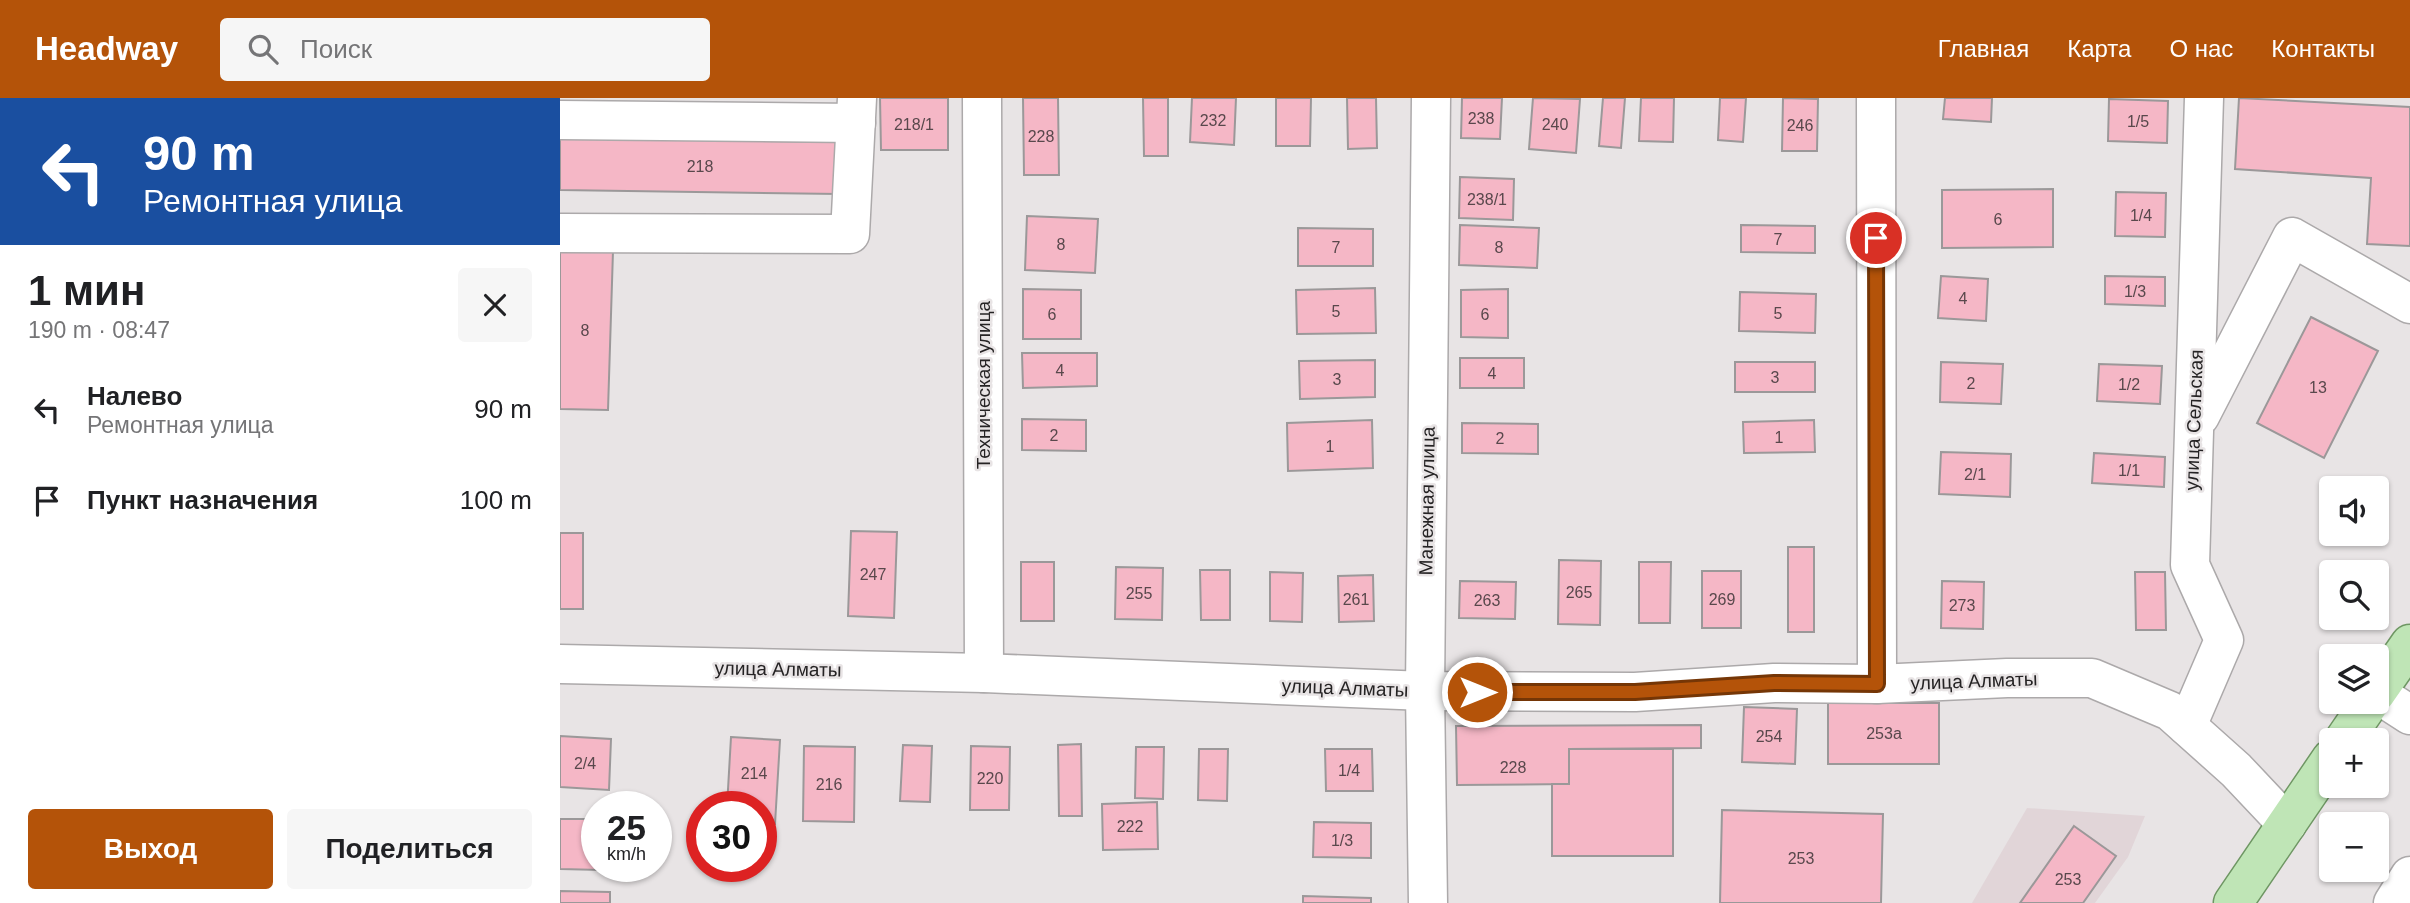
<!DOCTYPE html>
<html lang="ru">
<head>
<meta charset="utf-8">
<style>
  :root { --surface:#fff; --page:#f6f6f6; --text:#202124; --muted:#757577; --accent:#b45309 }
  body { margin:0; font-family:Arial,sans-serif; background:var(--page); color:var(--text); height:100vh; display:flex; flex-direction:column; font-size:26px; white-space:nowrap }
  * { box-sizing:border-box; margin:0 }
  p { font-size:23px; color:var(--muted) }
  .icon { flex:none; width:38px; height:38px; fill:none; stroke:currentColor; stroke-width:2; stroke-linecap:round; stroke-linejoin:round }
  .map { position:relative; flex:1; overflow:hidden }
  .drawer { display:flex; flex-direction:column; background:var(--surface); width:560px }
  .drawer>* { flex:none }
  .hud { background:#1a4fa0; color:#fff; overflow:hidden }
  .fabs { position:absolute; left:1759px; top:378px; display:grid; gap:14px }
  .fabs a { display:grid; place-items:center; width:70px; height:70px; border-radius:7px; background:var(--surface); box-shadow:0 2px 5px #0004; font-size:35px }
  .speed { position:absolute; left:21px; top:693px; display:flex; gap:14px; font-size:35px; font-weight:700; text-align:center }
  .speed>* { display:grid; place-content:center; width:91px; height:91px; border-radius:50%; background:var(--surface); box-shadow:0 2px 5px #0004; line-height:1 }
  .speed small { font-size:18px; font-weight:400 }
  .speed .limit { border:10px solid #d22; background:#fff; color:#111 }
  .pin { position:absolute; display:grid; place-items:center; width:60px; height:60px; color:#fff; margin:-30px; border:4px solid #fff; border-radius:50%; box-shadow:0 2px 7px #0007 }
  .me { position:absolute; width:77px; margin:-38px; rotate:90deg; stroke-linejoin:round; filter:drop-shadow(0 0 5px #0008) }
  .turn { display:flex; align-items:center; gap:24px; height:147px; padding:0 28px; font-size:32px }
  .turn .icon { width:91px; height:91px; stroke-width:2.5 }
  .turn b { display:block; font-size:49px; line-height:60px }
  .round { display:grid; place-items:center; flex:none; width:74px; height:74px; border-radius:7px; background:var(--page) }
  .head { display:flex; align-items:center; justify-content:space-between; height:119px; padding:0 28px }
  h1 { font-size:42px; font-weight:700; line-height:52px }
  .button { display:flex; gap:14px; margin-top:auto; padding:14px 28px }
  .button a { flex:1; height:80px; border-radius:7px; background:var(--accent); color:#fff; font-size:28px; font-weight:700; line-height:80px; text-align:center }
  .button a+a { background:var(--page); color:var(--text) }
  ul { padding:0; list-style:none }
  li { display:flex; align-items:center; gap:21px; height:91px; padding:0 28px }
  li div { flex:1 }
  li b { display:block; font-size:26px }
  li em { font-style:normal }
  header { display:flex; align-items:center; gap:42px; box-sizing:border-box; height:98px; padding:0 35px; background:var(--accent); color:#fff }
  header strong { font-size:33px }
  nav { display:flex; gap:38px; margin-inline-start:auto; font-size:24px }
  .search { width:490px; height:63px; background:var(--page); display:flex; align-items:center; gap:18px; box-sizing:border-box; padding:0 24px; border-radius:7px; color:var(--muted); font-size:26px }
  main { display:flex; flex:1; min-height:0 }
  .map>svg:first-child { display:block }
  .built { fill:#e1d5d8 }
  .building { fill:#f5b7c6; stroke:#9b9899; stroke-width:2 }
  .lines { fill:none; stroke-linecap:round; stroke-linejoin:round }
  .minor-casing { stroke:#aca9aa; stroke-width:41 }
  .major-casing { stroke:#6e9663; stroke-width:41 }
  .minor { stroke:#fff; stroke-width:38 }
  .major { stroke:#bfe5b6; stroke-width:38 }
  .route-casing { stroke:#753606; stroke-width:18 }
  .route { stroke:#b45309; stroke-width:12 }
  .labels { text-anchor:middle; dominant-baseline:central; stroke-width:5; stroke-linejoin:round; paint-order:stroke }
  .number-label { font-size:16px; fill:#59484c }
  .street-label { font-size:19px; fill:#252324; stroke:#e8e4e5 }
</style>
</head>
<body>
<header>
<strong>Headway</strong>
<div class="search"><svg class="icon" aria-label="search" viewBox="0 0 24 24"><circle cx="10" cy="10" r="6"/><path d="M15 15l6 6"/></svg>Поиск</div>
<nav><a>Главная</a><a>Карта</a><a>О нас</a><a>Контакты</a></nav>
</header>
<main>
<section class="drawer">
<div class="hud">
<div class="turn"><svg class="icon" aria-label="left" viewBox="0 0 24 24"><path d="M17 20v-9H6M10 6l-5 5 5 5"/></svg><div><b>90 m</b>Ремонтная улица</div></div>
</div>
<div class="head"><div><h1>1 мин</h1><p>190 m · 08:47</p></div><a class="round"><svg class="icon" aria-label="close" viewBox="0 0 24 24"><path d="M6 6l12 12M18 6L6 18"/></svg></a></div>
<ul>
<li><svg class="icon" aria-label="left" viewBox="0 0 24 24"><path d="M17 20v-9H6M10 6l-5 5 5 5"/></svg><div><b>Налево</b><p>Ремонтная улица</p></div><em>90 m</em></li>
<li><svg class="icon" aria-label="arrive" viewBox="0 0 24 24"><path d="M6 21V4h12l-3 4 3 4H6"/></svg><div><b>Пункт назначения</b></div><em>100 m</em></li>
</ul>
<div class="button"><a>Выход</a><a>Поделиться</a></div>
</section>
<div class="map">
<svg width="1850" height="805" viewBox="0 0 1850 805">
  <rect width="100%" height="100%" fill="#e8e4e5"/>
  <!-- built -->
  <path class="built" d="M 1467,710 L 1585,718 L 1568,759 L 1535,805 L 1412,805 Z"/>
  <!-- building -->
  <g class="building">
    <path d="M 320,0 L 388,0 L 388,52 L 321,52 Z"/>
    <path d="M 463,0 L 498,0 L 499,77 L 464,77 Z"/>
    <path d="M 583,0 L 608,0 L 608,58 L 584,58 Z"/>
    <path d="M 632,0 L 676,0 L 674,47 L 630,44 Z"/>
    <path d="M 716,0 L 751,0 L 750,48 L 716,48 Z"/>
    <path d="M 787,0 L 816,0 L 817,50 L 788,51 Z"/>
    <path d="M 902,0 L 942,0 L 940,41 L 901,40 Z"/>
    <path d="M 973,0 L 1020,1 L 1016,55 L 969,51 Z"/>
    <path d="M 1043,0 L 1065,0 L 1061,50 L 1039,48 Z"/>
    <path d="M 1081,0 L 1114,0 L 1113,44 L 1079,43 Z"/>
    <path d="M 1160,0 L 1186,0 L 1183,44 L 1158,42 Z"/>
    <path d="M 1223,0 L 1258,1 L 1257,53 L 1222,53 Z"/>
    <path d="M 1385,0 L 1432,0 L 1431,24 L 1383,21 Z"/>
    <path d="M 1679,0 L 1850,9 L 1850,148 L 1807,146 L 1811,80 L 1675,71 Z"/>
    <path d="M 1549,1 L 1608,3 L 1607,45 L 1548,43 Z"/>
    <path d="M 0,40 L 280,44 L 279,96 L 0,92 Z"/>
    <path d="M 900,79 L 954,81 L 953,122 L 899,120 Z"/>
    <path d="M 1493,91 L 1493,149 L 1382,150 L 1382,92 Z"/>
    <path d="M 1556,94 L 1606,95 L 1605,139 L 1555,138 Z"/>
    <path d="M 467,118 L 538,121 L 535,175 L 465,172 Z"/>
    <path d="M 900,127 L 979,130 L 977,170 L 899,167 Z"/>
    <path d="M 1181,127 L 1255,128 L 1255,155 L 1181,154 Z"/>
    <path d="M 738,130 L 813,131 L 813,168 L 738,168 Z"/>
    <path d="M 0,151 L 53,153 L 48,312 L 0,311 Z"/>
    <path d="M 1381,178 L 1428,181 L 1426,223 L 1378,220 Z"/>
    <path d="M 1545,178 L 1605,179 L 1605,208 L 1545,206 Z"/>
    <path d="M 815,190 L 816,235 L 737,236 L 736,192 Z"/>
    <path d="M 463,191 L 521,192 L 521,241 L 463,241 Z"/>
    <path d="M 948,191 L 948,240 L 901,239 L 901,192 Z"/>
    <path d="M 1180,194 L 1256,196 L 1255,235 L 1179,233 Z"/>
    <path d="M 1751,219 L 1818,253 L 1764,360 L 1697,325 Z"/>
    <path d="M 462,255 L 537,255 L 537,288 L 463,290 Z"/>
    <rect x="900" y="260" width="64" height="30"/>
    <path d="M 815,262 L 815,299 L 740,301 L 739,263 Z"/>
    <rect x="1175" y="264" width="80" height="30"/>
    <path d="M 1381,264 L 1443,266 L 1441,306 L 1380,304 Z"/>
    <path d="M 1539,266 L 1602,268 L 1600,306 L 1537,303 Z"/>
    <path d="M 462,321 L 526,322 L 526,353 L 462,352 Z"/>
    <path d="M 812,322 L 813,370 L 728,373 L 727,325 Z"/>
    <path d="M 1254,322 L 1255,354 L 1184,355 L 1183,324 Z"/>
    <path d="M 902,325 L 978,326 L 978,356 L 902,355 Z"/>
    <path d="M 1381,354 L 1451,356 L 1450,399 L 1379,396 Z"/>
    <path d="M 1534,355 L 1605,359 L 1604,389 L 1532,385 Z"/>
    <path d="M 291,433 L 337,434 L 334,520 L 288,518 Z"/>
    <rect x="0" y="435" width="23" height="76"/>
    <rect x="1228" y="449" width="26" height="85"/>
    <path d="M 999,462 L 1041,463 L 1040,527 L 998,526 Z"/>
    <rect x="461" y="464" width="33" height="59"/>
    <path d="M 1079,464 L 1111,464 L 1110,525 L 1079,525 Z"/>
    <path d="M 556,469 L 603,470 L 602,522 L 555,521 Z"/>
    <path d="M 640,472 L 670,472 L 670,522 L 641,522 Z"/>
    <rect x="1142" y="473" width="39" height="57"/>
    <path d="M 710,474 L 743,475 L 742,524 L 710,523 Z"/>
    <path d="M 1575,474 L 1605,474 L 1606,532 L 1576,532 Z"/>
    <path d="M 813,477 L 814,523 L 779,524 L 778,478 Z"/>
    <path d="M 900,483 L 956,484 L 955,521 L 899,520 Z"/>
    <path d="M 1382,483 L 1424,484 L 1423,531 L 1381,530 Z"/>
    <rect x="1268" y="605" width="111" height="61"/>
    <path d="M 1184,609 L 1237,611 L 1235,666 L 1182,664 Z"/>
    <path d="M 1141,627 L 1141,650 L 1009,651 L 1009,686 L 897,687 L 896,628 Z"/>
    <path d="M 0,638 L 51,641 L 49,692 L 0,689 Z"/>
    <path d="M 171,639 L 220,642 L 215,726 L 201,725 L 201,709 L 167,709 Z"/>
    <path d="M 521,646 L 522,718 L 499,718 L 498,647 Z"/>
    <path d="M 343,647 L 372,648 L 370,704 L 340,703 Z"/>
    <path d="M 244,648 L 295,649 L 294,724 L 243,723 Z"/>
    <path d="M 411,648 L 450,649 L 449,712 L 410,712 Z"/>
    <path d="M 576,649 L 604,649 L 603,701 L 575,700 Z"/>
    <path d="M 639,651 L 668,651 L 667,703 L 638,702 Z"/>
    <path d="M 765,651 L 812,651 L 813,693 L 766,693 Z"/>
    <path d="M 1009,651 L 1113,651 L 1113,758 L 992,758 L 992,686 L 1009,686 Z"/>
    <path d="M 597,704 L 598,751 L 543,752 L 542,706 Z"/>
    <path d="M 1162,712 L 1323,716 L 1321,805 L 1160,805 Z"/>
    <path d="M 0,721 L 37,721 L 37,768 L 41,768 L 41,772 L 0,771 Z"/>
    <path d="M 754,724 L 811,725 L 811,760 L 753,759 Z"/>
    <path d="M 1514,728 L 1556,758 L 1523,805 L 1460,805 Z"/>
    <path d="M 0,793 L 50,794 L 50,805 L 0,805 Z"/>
    <path d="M 743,798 L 811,800 L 811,805 L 743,805 Z"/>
  </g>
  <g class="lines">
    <defs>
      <g id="minor">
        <path d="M 422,0 L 424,575"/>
        <path d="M 1316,0 L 1317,586"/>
        <path d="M 0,22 L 296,25"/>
        <path d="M 0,135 L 290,136 L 297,0"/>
        <path d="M 1640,318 L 1732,139 L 1850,206"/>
        <path d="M 0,566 L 424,575 L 865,593 L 1075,594 L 1214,585 L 1317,586 L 1447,580 L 1532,580 L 1610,613 L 1676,672 L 1727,726"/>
        <path d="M 1816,595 L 1850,617"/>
        <path d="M 1627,628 L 1664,542 L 1630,467 L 1644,0"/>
        <path d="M 868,805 L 865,593 L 871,0"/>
        <path d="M 1833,805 L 1850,778"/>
      </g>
      <g id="major">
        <path d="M 1816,595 L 1850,546"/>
        <path d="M 1784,642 L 1810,604"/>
        <path d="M 1673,805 L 1771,661"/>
      </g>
    </defs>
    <!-- minor casing -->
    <use href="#minor" class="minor-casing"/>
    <!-- major casing -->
    <use href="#major" class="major-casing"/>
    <!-- minor -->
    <use href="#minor" class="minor"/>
    <!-- major -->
    <use href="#major" class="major"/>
  </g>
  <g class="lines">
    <defs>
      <path id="route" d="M 917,594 L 1075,594 L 1214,585 L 1317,586 L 1316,140"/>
    </defs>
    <!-- route casing -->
    <use href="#route" class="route-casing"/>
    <!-- route -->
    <use href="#route" class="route"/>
  </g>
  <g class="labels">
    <!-- number labels -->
    <g class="number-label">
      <text x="921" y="20">238</text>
      <text x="653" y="22">232</text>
      <text x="1578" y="23">1/5</text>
      <text x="354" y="26">218/1</text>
      <text x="995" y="26">240</text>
      <text x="1240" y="27">246</text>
      <text x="481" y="38">228</text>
      <text x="140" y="68">218</text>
      <text x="927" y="101">238/1</text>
      <text x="1581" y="117">1/4</text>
      <text x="1438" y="121">6</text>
      <text x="1218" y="141">7</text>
      <text x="501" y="146">8</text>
      <text x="776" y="149">7</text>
      <text x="939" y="149">8</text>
      <text x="1575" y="193">1/3</text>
      <text x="1403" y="200">4</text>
      <text x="776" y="213">5</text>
      <text x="1218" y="215">5</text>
      <text x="492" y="216">6</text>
      <text x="925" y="216">6</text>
      <text x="25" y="232">8</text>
      <text x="500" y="272">4</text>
      <text x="932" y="275">4</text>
      <text x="1215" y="279">3</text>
      <text x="777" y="281">3</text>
      <text x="1411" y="285">2</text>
      <text x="1569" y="286">1/2</text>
      <text x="1758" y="289">13</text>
      <text x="494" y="337">2</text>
      <text x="1219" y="339">1</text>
      <text x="940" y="340">2</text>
      <text x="770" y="348">1</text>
      <text x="1569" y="372">1/1</text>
      <text x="1415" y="376">2/1</text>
      <text x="313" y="476">247</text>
      <text x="1019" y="494">265</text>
      <text x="579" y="495">255</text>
      <text x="796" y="501">261</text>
      <text x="1162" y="501">269</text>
      <text x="927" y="502">263</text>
      <text x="1402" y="507">273</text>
      <text x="1324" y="635">253а</text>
      <text x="1209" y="638">254</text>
      <text x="25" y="665">2/4</text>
      <text x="953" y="669">228</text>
      <text x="789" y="672">1/4</text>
      <text x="194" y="675">214</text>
      <text x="430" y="680">220</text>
      <text x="269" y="686">216</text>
      <text x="570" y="728">222</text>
      <text x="782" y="742">1/3</text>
      <text x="1241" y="760">253</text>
      <text x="1508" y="781">253</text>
    </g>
    <!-- street labels -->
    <g class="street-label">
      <text transform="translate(423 287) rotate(-90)">Техническая улица</text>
      <text transform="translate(1634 322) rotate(-88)">улица Сельская</text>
      <text transform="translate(867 403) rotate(-89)">Манежная улица</text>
      <text transform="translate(218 571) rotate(1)">улица Алматы</text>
      <text transform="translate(1414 583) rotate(-2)">улица Алматы</text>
      <text transform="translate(785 590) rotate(2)">улица Алматы</text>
    </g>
  </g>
</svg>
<div class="fabs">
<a><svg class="icon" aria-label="sound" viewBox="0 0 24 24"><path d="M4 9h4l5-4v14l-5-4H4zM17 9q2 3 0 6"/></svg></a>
<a><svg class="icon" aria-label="search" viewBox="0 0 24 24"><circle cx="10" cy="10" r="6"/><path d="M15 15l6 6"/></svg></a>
<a><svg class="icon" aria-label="layers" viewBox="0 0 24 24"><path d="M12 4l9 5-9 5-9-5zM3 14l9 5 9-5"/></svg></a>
<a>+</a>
<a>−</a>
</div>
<div class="speed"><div>25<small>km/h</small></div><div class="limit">30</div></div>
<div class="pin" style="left:1316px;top:140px;background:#d93025"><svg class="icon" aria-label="arrive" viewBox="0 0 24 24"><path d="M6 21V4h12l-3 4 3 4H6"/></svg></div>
<svg class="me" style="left:917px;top:594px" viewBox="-20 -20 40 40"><circle r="17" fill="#b45309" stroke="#fff" stroke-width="3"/><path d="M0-11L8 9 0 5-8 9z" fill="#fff"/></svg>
</div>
</main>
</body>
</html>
